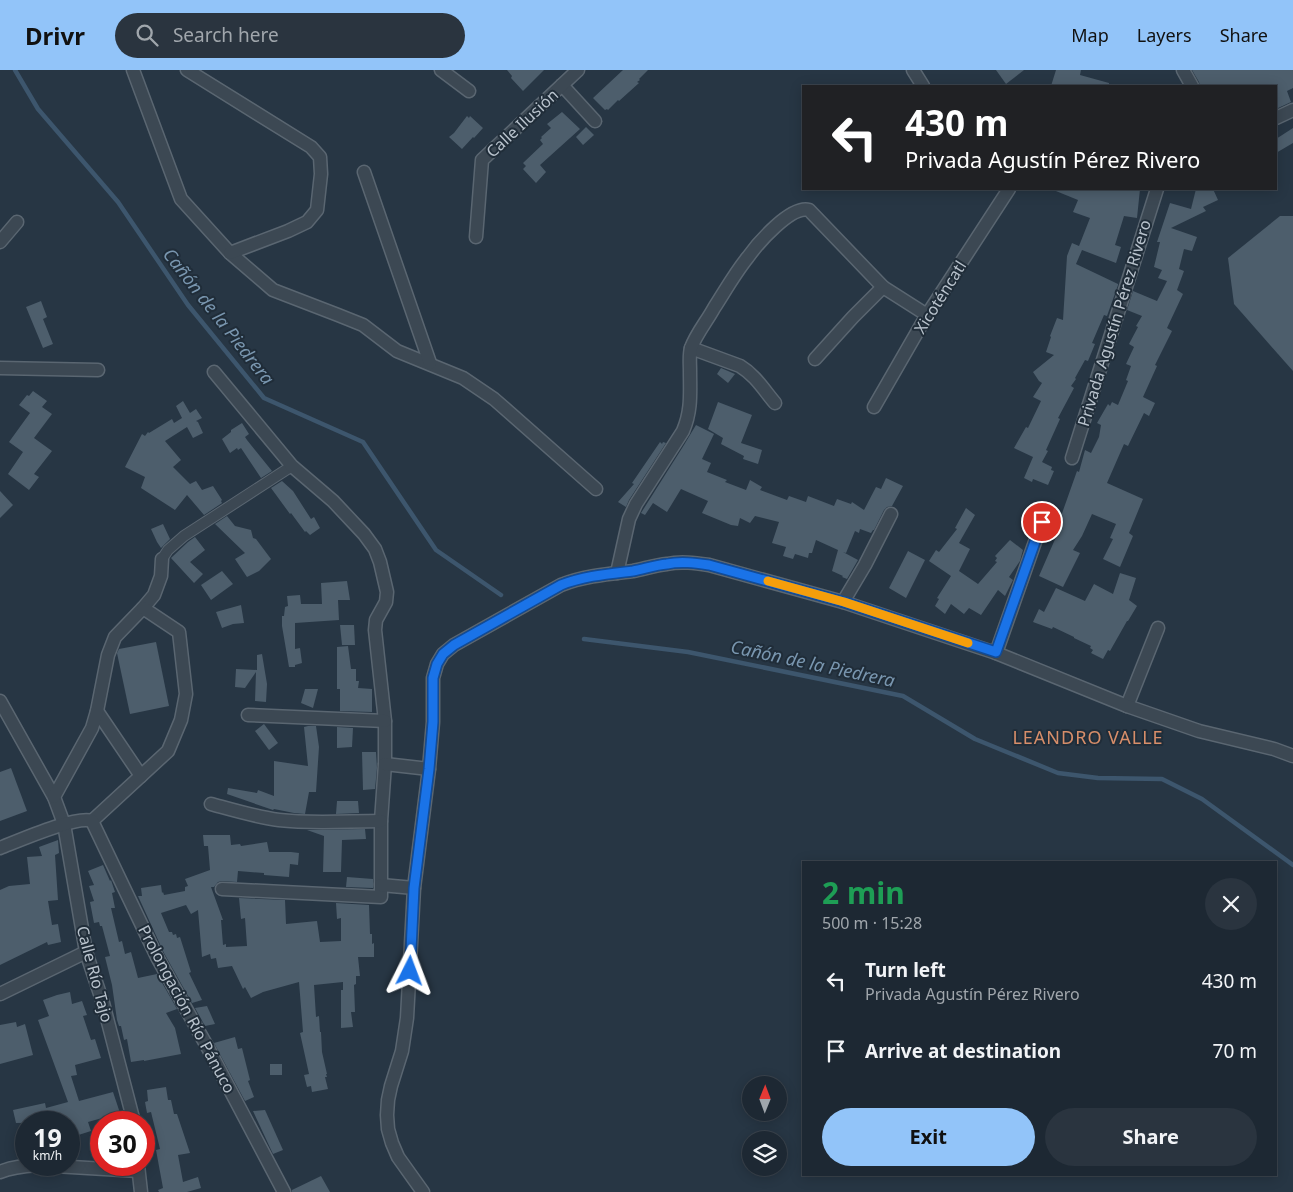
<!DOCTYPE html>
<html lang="en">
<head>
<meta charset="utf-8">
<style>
  :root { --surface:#1d2833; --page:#2a343f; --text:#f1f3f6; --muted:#a0a6ac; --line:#3b444e; --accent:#92c4f9 }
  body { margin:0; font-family:"Noto Sans",sans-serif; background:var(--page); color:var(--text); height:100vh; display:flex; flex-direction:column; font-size:19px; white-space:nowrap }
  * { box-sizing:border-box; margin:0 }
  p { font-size:16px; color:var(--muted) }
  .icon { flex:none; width:28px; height:28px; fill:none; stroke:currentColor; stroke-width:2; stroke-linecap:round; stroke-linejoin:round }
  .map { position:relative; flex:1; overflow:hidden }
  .drawer { position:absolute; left:802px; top:791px; width:475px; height:315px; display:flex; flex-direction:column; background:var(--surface); border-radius:0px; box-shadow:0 2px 12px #0003,0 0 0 1px var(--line) }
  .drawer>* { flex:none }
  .top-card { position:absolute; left:802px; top:15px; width:475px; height:105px; border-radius:0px; box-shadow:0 2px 12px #0003,0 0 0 1px var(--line); background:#202124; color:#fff; overflow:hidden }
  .needle { width:32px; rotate:1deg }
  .controls { position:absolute; left:742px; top:1006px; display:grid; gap:10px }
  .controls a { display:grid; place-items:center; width:45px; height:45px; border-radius:50%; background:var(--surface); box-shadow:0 2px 12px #0003,0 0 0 1px var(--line); font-size:25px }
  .speed { position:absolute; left:15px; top:1041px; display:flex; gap:10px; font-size:25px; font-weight:700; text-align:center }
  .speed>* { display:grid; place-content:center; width:65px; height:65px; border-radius:50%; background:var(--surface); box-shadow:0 2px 12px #0003,0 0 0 1px var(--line); line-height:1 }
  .speed small { font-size:12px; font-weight:400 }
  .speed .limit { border:8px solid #d22; background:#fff; color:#111 }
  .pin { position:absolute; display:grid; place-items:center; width:42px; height:42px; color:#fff; margin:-21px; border:2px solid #fff; border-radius:50%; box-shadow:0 1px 5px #0007 }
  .me { position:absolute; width:55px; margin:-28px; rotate:3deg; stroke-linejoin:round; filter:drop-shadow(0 0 4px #0008) }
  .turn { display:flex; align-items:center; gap:18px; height:105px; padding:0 20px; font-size:22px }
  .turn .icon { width:65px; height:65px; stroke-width:2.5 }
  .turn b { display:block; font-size:35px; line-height:42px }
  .round { display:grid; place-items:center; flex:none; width:52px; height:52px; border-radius:26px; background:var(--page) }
  .head { display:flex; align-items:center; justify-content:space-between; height:85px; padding:0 20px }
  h1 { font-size:30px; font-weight:700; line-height:38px; color:#1e9e55 }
  .primary-button { display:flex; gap:10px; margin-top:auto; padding:10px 20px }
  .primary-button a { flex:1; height:58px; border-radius:30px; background:var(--accent); color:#111; font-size:20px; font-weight:700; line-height:58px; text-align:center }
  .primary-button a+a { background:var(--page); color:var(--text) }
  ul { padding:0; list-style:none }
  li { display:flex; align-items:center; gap:15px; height:70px; padding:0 20px }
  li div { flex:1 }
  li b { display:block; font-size:19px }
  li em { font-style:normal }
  header { display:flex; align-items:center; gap:30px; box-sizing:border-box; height:70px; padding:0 25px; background:var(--accent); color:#111 }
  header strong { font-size:24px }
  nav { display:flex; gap:28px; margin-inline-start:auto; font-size:18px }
  .search { width:350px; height:45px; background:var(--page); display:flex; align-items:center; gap:12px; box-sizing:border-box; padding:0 18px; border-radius:28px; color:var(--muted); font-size:19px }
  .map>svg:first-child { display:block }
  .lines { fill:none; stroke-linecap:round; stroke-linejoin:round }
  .stream { stroke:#3d566d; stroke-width:4.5 }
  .building { fill:#4d5e6c }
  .pedestrian-casing { stroke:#5a6671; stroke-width:12 }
  .minor-casing { stroke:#5a6671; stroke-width:15 }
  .pedestrian { stroke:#3c4853; stroke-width:10 }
  .minor { stroke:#3c4853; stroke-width:12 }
  .route-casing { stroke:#114b97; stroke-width:12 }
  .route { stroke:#1a73e8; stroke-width:9 }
  .slow { stroke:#f59e0b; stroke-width:9 }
  .labels { text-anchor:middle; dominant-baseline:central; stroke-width:4; stroke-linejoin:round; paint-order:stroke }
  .street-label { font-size:16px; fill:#b9c3cd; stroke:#202d39 }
  .water-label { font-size:18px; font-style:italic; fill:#7996af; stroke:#202d39 }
  .neighbourhood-label { font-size:18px; letter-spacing:1px; fill:#d78e6a; stroke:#202d39 }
</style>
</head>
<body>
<header>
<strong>Drivr</strong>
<div class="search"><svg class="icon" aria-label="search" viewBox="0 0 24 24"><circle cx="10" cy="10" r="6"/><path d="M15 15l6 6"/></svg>Search here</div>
<nav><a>Map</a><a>Layers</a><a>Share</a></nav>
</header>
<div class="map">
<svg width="1293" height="1122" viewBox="0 0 1293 1122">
  <rect width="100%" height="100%" fill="#273644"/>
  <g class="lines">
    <!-- stream -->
    <g class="stream">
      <path d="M 15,0 L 38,39 L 118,132 L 188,235 L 264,328 L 363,372 L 436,480 L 501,525"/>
      <path d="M 584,569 L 688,582 L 903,626 L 975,669 L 1058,703 L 1098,708 L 1162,709 L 1202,729 L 1293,795"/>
    </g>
  </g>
  <!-- building -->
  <g class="building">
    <path d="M 507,0 L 544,0 L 523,21 L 511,8 L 512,6 Z"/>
    <path d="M 623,0 L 648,0 L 639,9 L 640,10 L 637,12 L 639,13 L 619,31 L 618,30 L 608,40 L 607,39 L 605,40 L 593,28 Z"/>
    <path d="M 996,0 L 1024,0 L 1006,14 Z"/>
    <path d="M 1056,0 L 1081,0 L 1080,5 L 1109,13 L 1109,16 L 1051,16 Z"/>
    <path d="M 1192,0 L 1293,0 L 1293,18 L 1287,21 L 1291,32 L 1276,39 L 1276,16 L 1200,16 L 1199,12 Z"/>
    <path d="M 562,42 L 580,59 L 540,95 L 546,102 L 536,113 L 523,99 L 526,96 L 523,93 L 543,74 L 540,70 L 542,68 L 541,67 L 551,58 L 547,54 Z"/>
    <path d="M 467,46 L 469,48 L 470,46 L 483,58 L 474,68 L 473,67 L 462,79 L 449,67 L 454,63 Z"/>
    <path d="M 586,57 L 594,65 L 583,75 L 576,67 Z"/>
    <path d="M 1293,58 L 1293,73 L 1276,83 L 1276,69 Z"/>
    <path d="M 1051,119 L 1140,119 L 1137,148 L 1124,146 L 1115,175 L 1121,177 L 1116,193 L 1082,180 L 1076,194 L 1118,214 L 1118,215 L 1107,246 L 1104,245 L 1092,273 L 1095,274 L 1088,291 L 1085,290 L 1075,308 L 1076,309 L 1071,316 L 1074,318 L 1058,348 L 1060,349 L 1046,380 L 1048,381 L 1042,392 L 1052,397 L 1051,400 L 1054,401 L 1048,415 L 1033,409 L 1032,412 L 1024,408 L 1033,387 L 1014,378 L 1026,357 L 1028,358 L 1041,331 L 1033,327 L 1042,313 L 1039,311 L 1033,302 L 1054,285 L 1046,282 L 1051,267 L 1050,266 L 1057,248 L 1063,250 L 1067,186 L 1072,173 L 1079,176 L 1090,148 L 1073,142 L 1078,130 Z"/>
    <path d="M 1196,119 L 1213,119 L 1218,130 L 1203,137 L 1206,141 L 1171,158 L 1197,167 L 1192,181 L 1184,179 L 1179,199 L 1184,201 L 1177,220 L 1183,224 L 1167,258 L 1172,261 L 1155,295 L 1157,296 L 1143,327 L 1155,333 L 1149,346 L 1144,343 L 1128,376 L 1124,374 L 1107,413 L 1143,429 L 1129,463 L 1133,466 L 1120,497 L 1103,489 L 1113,469 L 1110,468 L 1116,454 L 1092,444 L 1082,466 L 1073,480 L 1080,483 L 1063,517 L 1039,506 L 1056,467 L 1055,466 L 1061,450 L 1060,449 L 1077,401 L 1079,402 L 1085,380 L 1091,383 L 1099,367 L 1101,355 L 1097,353 L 1108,334 L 1110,336 L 1112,332 L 1118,335 L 1128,311 L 1126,310 L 1131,296 L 1126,294 L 1134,277 L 1129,274 L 1138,257 L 1136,256 L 1142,246 L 1127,240 L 1133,221 L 1157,231 L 1167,211 L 1158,208 L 1162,200 L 1154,197 L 1160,172 L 1157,172 L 1170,133 L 1191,139 Z"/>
    <path d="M 1280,146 L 1293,146 L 1293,301 L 1234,234 L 1228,188 Z"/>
    <path d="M 41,231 L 47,247 L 43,249 L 53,274 L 43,278 L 26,237 Z"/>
    <path d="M 721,298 L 735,304 L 728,313 L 717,304 Z"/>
    <path d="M 33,321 L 47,331 L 42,337 L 52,344 L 34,368 L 52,381 L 34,404 L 39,407 L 29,420 L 8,404 L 23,382 L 9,372 L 30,343 L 19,335 L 27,325 L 29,326 Z"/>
    <path d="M 183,331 L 190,343 L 196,339 L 202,348 L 196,351 L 198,352 L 203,363 L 193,368 L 187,357 L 165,371 L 181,390 L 173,397 L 190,414 L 196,411 L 202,420 L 213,416 L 222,430 L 221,431 L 222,433 L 204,445 L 187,425 L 175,440 L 141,418 L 145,407 L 125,397 L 142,364 L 145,366 L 148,362 L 149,363 L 172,349 L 174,353 L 182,348 L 176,336 Z"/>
    <path d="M 718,332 L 752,345 L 741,373 L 762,380 L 758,394 L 743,389 L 744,386 L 721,374 L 723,368 L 708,359 Z"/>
    <path d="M 242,353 L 249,364 L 245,367 L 247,370 L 272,401 L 261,408 L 241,378 L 238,380 L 237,378 L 230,383 L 222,369 L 231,362 L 231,360 Z"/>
    <path d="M 696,355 L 714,364 L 702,389 L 711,393 L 707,402 L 727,410 L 725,412 L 746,420 L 750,410 L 762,417 L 760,420 L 787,430 L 789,426 L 806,432 L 808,426 L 834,436 L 837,429 L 851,434 L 852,432 L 864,440 L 876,417 L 881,419 L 886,408 L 903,416 L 892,436 L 887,437 L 884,440 L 874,460 L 873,460 L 871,463 L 860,459 L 859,463 L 855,461 L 846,483 L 843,482 L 858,490 L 847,509 L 842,507 L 843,506 L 832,501 L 838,480 L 816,470 L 812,483 L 809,483 L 808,488 L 795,484 L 793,489 L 783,486 L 786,477 L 772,473 L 779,452 L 755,446 L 750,453 L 740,448 L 738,456 L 731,455 L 702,443 L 708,431 L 681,419 L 667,442 L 653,433 L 645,445 L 641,443 L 684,375 Z"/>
    <path d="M 660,372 L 662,374 L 663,372 L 666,373 L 629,430 L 626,437 L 618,432 L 634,414 L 632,413 Z"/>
    <path d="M 282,411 L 293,421 L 311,449 L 314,447 L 320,458 L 310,465 L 306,461 L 305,462 L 291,443 L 290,444 L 271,418 Z"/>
    <path d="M 0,421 L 13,435 L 0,448 Z"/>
    <path d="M 966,438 L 975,445 L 959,473 L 970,479 L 959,501 L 978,514 L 997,492 L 995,491 L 997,488 L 995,486 L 1008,472 L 1010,470 L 1023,480 L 1020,491 L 1009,507 L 1013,510 L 1005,526 L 998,520 L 981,545 L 969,538 L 964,544 L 951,534 L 945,544 L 935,536 L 939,529 L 937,528 L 951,506 L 929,491 L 936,480 L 939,482 L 957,459 L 955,458 Z"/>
    <path d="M 227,446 L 235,456 L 251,460 L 253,468 L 256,469 L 271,489 L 259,501 L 247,507 L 235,489 L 245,483 L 215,454 Z"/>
    <path d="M 163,454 L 170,469 L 161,478 L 157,472 L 151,459 Z"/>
    <path d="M 195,467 L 205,480 L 190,492 L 203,504 L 194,513 L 171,488 L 188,472 Z"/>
    <path d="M 908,481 L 925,490 L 906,528 L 889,518 Z"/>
    <path d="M 222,501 L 233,514 L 211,530 L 201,515 Z"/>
    <path d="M 1120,503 L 1136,508 L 1129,530 L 1137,536 L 1128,551 L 1127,551 L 1110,581 L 1108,580 L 1103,589 L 1091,583 L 1093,580 L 1090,578 L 1091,576 L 1074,568 L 1074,567 L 1053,557 L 1052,559 L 1033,552 L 1039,539 L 1044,542 L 1056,518 L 1085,531 L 1094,514 L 1113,524 Z"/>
    <path d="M 347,511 L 350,530 L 338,530 L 339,550 L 295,553 L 295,579 L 300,578 L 302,593 L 295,595 L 295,597 L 289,597 L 282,556 L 282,546 L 284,546 L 285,537 L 288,536 L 287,526 L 300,525 L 301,534 L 322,534 L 321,513 Z"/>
    <path d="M 241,535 L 244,553 L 233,554 L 222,558 L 216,542 Z"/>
    <path d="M 340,555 L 354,555 L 355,575 L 342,575 Z"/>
    <path d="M 156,572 L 169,636 L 130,644 L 117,583 L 119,579 Z"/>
    <path d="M 348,576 L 351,599 L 356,599 L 356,611 L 359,611 L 358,618 L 372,619 L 372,642 L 340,641 L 340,619 L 337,619 L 337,577 Z"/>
    <path d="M 262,584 L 267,614 L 266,632 L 255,631 L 256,602 L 245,618 L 235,617 L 236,599 L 257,600 L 257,585 Z"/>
    <path d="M 305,619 L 318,619 L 313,638 L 301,633 Z"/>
    <path d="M 264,654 L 278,673 L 269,680 L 255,661 Z"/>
    <path d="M 308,656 L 316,656 L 319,677 L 316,722 L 309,722 L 305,744 L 294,743 L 274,739 L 273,740 L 227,724 L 228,718 L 257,723 L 258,720 L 274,726 L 274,691 L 308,696 L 304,657 Z"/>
    <path d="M 337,657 L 353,658 L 352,677 L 337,678 Z"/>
    <path d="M 362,682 L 376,682 L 377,698 L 375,719 L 363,720 Z"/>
    <path d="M 11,698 L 27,741 L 0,751 L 0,702 Z"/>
    <path d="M 337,731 L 358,731 L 359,743 L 336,744 Z"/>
    <path d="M 365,759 L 366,769 L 342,770 L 341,802 L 323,802 L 324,766 L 307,760 Z"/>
    <path d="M 203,765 L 230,765 L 231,775 L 240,774 L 241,776 L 267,772 L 269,782 L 291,782 L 299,783 L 298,795 L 290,794 L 289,807 L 264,805 L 264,803 L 238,801 L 237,812 L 222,811 L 218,812 L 214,817 L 211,817 L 223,850 L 221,850 L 223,875 L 226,874 L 226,877 L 247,876 L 245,848 L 241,849 L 239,828 L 285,830 L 286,854 L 317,851 L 320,872 L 341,871 L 341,848 L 337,849 L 336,833 L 369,835 L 370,864 L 372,864 L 372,874 L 374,873 L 374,887 L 358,887 L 360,906 L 356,906 L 356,914 L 354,915 L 355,942 L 351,942 L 353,957 L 341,958 L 341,920 L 343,920 L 343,912 L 314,915 L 316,947 L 319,946 L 320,962 L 321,962 L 322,982 L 327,1004 L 326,1004 L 327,1007 L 325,1007 L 328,1019 L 312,1022 L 311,1016 L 307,1017 L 304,1005 L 309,1004 L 300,963 L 303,962 L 299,912 L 263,922 L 251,928 L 245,917 L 243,919 L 232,896 L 218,898 L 216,888 L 211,889 L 210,884 L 202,887 L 198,840 L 191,844 L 186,835 L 161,843 L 169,862 L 172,862 L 173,865 L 176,864 L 177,868 L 180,867 L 191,902 L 189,903 L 202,930 L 192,933 L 164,883 L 138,826 L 142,826 L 141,818 L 161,815 L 162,823 L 163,822 L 164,825 L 185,821 L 185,817 L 188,816 L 185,809 L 210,800 L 208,776 L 204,776 Z"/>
    <path d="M 58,770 L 59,783 L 55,785 L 58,830 L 48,831 L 52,855 L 58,854 L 61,872 L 48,875 L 47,872 L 0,895 L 0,820 L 9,816 L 30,814 L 27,787 L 42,786 L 39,777 Z"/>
    <path d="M 103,795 L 110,811 L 111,810 L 115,822 L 112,823 L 115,838 L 111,838 L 119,872 L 122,871 L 125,884 L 131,882 L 138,908 L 157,904 L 177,939 L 166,943 L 175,958 L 181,984 L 144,991 L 144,990 L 131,992 L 127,969 L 124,970 L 121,956 L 119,956 L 117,950 L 112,915 L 105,887 L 110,886 L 102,856 L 100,856 L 99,852 L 94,853 L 90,832 L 94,831 L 89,816 L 94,815 L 88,801 Z"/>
    <path d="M 347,807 L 373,809 L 373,818 L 346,817 Z"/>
    <path d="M 70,922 L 72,934 L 82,931 L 87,945 L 83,946 L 91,970 L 95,969 L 101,988 L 75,995 L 77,1005 L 71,1006 L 79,1031 L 113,1022 L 120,1043 L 88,1052 L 91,1061 L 69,1068 L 69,1052 L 16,1053 L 13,1040 L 45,1033 L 46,1038 L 68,1032 L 38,950 L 49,946 L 43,930 L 57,925 Z"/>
    <path d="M 207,936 L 215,954 L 205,956 L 195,938 Z"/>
    <path d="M 16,952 L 17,957 L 25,954 L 33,985 L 0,994 L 0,955 Z"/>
    <path d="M 235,967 L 238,979 L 242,978 L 250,1010 L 248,1011 L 254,1027 L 245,1031 L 214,973 Z"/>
    <rect x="270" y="994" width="12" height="11"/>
    <path d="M 166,1017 L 168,1030 L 171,1030 L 174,1044 L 177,1044 L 190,1083 L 178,1085 L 183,1112 L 198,1107 L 201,1118 L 187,1122 L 159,1122 L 158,1120 L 163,1118 L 156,1080 L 160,1079 L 151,1042 L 147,1043 L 145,1032 L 148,1031 L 147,1020 Z"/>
    <path d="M 265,1040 L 283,1080 L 273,1084 L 253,1041 Z"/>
    <path d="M 321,1106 L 330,1122 L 292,1122 L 292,1120 Z"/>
  </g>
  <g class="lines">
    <defs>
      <path id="pedestrian" d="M 162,489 L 168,480 L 184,466 L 292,396"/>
      <g id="minor">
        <path d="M 133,0 L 181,129 L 230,183 L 273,220 L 338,245 L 363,255 L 397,281 L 463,308 L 494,329 L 596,419"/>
        <path d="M 187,0 L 311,77 L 320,87 L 321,104 L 317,140 L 307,152 L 288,161 L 230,183"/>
        <path d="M 441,0 L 469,21"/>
        <path d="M 913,0 L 923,16"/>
        <path d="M 1183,0 L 1192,16"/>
        <path d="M 562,15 L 595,51"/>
        <path d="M 1276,48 L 1293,40"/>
        <path d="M 364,102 L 430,293"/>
        <path d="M 476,167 L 482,90 L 578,0"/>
        <path d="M 0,172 L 17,152"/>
        <path d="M 691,278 L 740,296 C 755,305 764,320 775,333"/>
        <path d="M 815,289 L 853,247 L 883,217"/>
        <path d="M 0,298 L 98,300"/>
        <path d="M 214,302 L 292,396 L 333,431 L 364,464 L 375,479 L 380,492 L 387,522 L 386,532 L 376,550 L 375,560 L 385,651 L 385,694 L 381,751 L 381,827 L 222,819"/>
        <path d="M 874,337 L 927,245 L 1009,119"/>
        <path d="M 1072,388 L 1157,119"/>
        <path d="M 617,503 L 629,449 L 636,434 L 683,361 C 692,340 690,322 690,301 C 690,293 689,285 691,278 C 696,264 707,251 714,238 C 725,221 735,203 748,187 C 758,173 791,135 809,140 L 883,217 L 927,245"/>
        <path d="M 843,532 L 865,495 L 891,444"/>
        <path d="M 996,583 L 1042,452"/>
        <path d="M 0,631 L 54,727 L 64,754 L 86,882 L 103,933 L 134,1052"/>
        <path d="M 1127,636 L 1158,558"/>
        <path d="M 97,641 L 141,706"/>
        <path d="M 248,645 L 385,651"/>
        <path d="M 385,694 L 429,699"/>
        <path d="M 54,727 L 92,658 L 97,641 L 108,585 L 115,567 L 143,538 L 154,525 L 161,506 L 162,489"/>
        <path d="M 211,734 C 233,740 256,747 279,750 C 312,754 347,751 381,751"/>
        <path d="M 92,751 L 168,681 L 181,650 L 186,624 L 179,562 L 143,538"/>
        <path d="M 0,778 C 18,771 77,745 92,751 L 157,887 L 208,978 L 284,1122"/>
        <path d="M 381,815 L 414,818"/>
        <path d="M 0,924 L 86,882"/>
        <path d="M 138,1095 L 141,1122"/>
        <path d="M 0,1102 C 12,1097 24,1096 38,1095 L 138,1101"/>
        <path d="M 423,1122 L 398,1087 L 392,1073 L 388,1059 L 387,1045 L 388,1030 L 391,1016 L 402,981 L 407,948 L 414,818 L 429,699 L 433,652 L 433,608 L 437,594 L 443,584 L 454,575 L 561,515 C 584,506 608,504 633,501 C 644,499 655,495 667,494 C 681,491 695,493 709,495 L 843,532 L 996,583 L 1127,636 L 1199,661 L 1274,679 L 1293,686"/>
      </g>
    </defs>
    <!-- pedestrian casing -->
    <use href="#pedestrian" class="pedestrian-casing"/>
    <!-- minor casing -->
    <use href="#minor" class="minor-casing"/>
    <!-- pedestrian -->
    <use href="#pedestrian" class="pedestrian"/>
    <!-- minor -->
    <use href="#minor" class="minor"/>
  </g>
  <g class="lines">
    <defs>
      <path id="route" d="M 410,901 L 414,818 L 429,699 L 433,652 L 433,608 L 437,594 L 443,584 L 454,575 L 561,515 C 584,506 608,504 633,501 C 644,499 655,495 667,494 C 681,491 695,493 709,495 L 844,532 L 996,582 L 1042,452"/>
    </defs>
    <!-- route casing -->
    <use href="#route" class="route-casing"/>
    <!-- route -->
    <use href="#route" class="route"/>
    <!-- slow -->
    <path class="slow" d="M 768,511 L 844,532 L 968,573"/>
  </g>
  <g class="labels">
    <!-- street labels -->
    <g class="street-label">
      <text transform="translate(522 53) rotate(-43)">Calle Ilusión</text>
      <text transform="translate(940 227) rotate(-58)">Xicoténcatl</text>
      <text transform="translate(1114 253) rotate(-73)">Privada Agustín Pérez Rivero</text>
      <text transform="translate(95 904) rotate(75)">Calle Río Tajo</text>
      <text transform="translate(187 939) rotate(62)">Prolongación Río Pánuco</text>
    </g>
    <!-- water labels -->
    <g class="water-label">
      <text transform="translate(219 246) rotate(52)">Cañón de la Piedrera</text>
      <text transform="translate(813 593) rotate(12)">Cañón de la Piedrera</text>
    </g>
    <!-- neighbourhood labels -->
    <g class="neighbourhood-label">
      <text x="1088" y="667">LEANDRO VALLE</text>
    </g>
  </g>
</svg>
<div class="controls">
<a><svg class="needle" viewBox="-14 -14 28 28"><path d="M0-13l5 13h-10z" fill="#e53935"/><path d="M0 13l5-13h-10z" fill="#a0a6ac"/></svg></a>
<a><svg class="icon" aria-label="layers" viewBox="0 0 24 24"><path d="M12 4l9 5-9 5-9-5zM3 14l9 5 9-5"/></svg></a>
</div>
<div class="speed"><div>19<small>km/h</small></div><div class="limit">30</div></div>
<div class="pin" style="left:1042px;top:452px;background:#d93025"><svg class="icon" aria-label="arrive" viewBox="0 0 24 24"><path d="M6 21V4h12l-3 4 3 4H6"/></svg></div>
<svg class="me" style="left:410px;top:901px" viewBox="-20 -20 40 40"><path d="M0-17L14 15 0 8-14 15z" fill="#1a73e8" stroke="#fff" stroke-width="4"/></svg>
<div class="top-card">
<div class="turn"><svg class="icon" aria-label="left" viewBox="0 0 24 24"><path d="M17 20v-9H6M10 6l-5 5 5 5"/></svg><div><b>430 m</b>Privada Agustín Pérez Rivero</div></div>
</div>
<section class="drawer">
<div class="head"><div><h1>2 min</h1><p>500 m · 15:28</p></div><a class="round"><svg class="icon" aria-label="close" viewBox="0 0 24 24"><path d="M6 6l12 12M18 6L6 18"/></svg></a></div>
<ul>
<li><svg class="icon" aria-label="left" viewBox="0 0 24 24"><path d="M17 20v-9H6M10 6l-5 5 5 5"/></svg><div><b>Turn left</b><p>Privada Agustín Pérez Rivero</p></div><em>430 m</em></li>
<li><svg class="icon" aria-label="arrive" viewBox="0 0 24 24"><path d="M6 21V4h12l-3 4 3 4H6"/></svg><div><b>Arrive at destination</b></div><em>70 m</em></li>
</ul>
<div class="primary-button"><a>Exit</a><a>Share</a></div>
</section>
</div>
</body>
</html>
